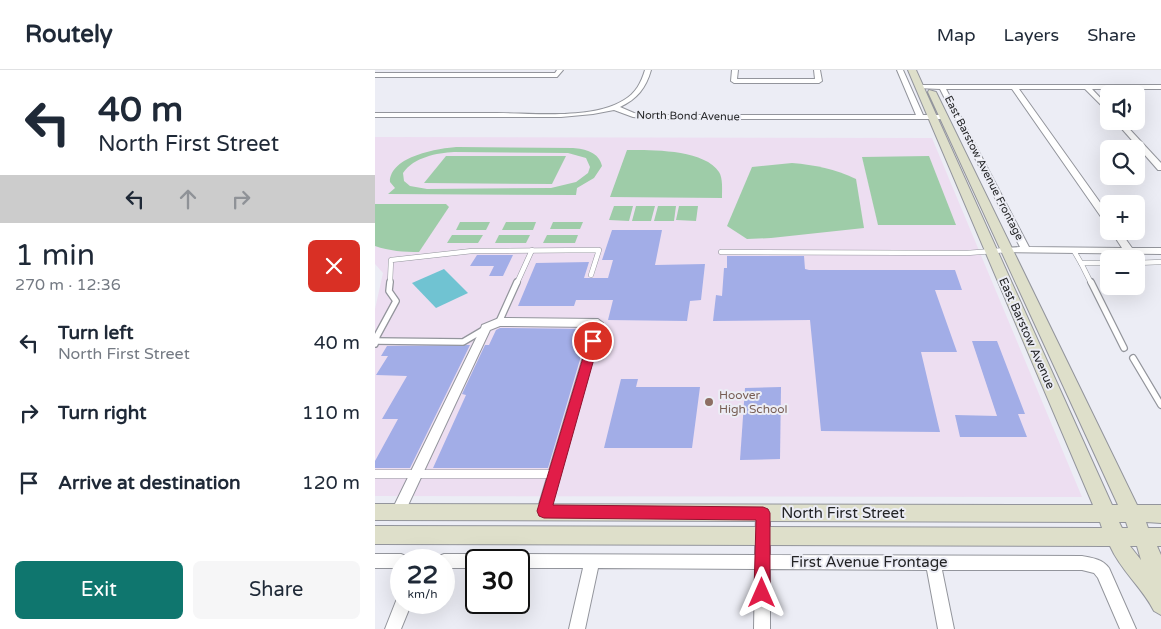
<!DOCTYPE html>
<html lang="en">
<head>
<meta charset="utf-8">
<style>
  :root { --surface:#fff; --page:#f6f6f7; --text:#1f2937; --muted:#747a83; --line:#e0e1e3; --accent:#0f766e }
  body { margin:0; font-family:"Varela Round",sans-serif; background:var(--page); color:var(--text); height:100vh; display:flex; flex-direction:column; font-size:19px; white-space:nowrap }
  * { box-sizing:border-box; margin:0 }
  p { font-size:16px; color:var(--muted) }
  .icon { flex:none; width:28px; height:28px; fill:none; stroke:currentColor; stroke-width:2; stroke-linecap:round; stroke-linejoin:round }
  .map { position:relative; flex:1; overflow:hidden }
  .details { display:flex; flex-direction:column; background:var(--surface); width:375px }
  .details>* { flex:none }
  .guide { background:#fff; color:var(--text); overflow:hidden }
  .controls { position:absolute; left:725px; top:15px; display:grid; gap:10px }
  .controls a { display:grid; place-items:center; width:45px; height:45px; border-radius:8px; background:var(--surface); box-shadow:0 5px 20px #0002; font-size:25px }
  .speed { position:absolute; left:15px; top:479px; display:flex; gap:10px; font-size:25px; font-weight:700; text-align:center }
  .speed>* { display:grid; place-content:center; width:65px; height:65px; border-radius:50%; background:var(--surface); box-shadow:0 5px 20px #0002; line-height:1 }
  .speed small { font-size:12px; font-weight:400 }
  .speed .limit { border:2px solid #111; border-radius:8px; background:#fff; color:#111 }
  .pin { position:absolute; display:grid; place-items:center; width:42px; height:42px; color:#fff; margin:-21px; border:2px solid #fff; border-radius:50%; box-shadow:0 1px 5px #0007 }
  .me { position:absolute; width:55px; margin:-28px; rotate:0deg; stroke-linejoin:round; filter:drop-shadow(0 0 4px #0008) }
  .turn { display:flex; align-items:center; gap:18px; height:105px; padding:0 15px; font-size:22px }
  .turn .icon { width:65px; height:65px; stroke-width:2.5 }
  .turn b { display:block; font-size:35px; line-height:42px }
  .lanes { display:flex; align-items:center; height:48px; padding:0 15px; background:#0003; justify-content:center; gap:25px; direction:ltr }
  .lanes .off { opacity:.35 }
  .round { display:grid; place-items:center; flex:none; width:52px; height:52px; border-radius:8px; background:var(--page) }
  .overview { display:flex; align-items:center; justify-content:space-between; height:85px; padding:0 15px }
  h1 { font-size:30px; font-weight:600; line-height:38px }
  .button { display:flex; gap:10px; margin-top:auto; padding:10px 15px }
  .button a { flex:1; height:58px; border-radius:8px; background:var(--accent); color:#fff; font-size:20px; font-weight:600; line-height:58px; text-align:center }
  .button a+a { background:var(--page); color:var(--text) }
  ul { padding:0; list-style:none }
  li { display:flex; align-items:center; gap:15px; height:70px; padding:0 15px }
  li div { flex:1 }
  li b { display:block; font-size:19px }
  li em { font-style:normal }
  header { display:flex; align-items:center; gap:30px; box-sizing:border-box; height:70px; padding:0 25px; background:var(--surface); border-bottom:1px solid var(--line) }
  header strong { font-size:24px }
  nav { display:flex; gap:28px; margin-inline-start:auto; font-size:18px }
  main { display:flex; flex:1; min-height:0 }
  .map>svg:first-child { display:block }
  .education { fill:#eddef1 }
  .green { fill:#9ecca8; fill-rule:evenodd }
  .water { fill:#70c3d2 }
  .building { fill:#a2ade7 }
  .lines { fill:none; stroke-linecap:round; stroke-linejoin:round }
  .lane-far2-casing { stroke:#93959c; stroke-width:5.5 }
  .lane-far1-casing { stroke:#93959c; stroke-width:8 }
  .lane-casing { stroke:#93959c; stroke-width:9 }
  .street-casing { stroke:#93959c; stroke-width:2 }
  .secondary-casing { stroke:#93959c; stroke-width:2 }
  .lane-far2 { stroke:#fff; stroke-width:4.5 }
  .lane-far1 { stroke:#fff; stroke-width:5.5 }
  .lane { stroke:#fff; stroke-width:8 }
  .street { fill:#fff; fill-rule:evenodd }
  .secondary { fill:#dedfca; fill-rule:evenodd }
  .route { fill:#e11d48; stroke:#92132f }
  .education-dot { fill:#8d6e63; stroke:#ecedf5; stroke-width:2 }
  .labels { text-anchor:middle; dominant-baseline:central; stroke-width:4; stroke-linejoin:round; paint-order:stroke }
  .far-street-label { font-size:11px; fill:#232426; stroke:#ecedf5 }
  .street-label { font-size:12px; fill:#232426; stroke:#ecedf5 }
  .education-label { font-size:12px; fill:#785e54; stroke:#ecedf5; text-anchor:start }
  .near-street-label { font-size:15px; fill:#232426; stroke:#ecedf5 }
</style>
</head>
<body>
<header>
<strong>Routely</strong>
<nav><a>Map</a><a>Layers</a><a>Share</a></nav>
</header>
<main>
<section class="details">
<div class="guide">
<div class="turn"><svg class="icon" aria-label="left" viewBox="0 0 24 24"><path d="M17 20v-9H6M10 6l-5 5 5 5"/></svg><div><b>40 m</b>North First Street</div></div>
<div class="lanes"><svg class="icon" aria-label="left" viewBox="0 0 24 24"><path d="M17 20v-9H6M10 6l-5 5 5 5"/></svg><svg class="icon off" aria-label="ahead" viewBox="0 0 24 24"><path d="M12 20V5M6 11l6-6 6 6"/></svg><svg class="icon off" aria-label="right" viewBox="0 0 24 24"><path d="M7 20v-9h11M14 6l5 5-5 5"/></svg></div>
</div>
<div class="overview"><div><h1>1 min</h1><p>270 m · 12:36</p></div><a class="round" style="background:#d93025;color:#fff"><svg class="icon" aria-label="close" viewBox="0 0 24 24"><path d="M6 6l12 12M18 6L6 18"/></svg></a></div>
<ul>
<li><svg class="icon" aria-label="left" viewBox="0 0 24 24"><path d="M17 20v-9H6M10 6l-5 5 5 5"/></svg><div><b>Turn left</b><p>North First Street</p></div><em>40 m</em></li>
<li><svg class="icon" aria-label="right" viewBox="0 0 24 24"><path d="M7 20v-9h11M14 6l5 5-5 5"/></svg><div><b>Turn right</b></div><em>110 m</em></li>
<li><svg class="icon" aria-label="arrive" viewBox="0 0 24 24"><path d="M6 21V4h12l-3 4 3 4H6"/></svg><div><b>Arrive at destination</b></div><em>120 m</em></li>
</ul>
<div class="button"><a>Exit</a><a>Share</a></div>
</section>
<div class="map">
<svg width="786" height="559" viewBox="0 0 786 559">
  <rect width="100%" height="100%" fill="#ecedf5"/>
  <!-- education -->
  <path class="education" d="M 0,67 L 557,68 L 707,427 L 0,426 L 0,239 L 8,203 L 0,194 Z"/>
  <!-- green -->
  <g class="green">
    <path d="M 83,77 L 198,78 C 210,79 224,82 227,96 L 219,108 L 202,118 L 201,125 L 13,124 L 20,118 L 15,112 C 15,86 64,78 83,77 ZM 79,82 L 193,83 L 211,88 L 215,97 L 213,103 L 201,112 L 176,118 L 52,119 L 35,116 L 29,111 L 28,103 C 39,87 62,83 79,82 Z"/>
    <path d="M 252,80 C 276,80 329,79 344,102 C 348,108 347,120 347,128 L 235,127 Z"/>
    <path d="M 71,86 L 191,86 L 177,114 L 49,113 Z"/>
    <path d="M 554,86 L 581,155 L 503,155 L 487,87 Z"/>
    <path d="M 417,93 C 440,95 460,99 481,109 L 489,158 L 396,168 L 372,169 L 352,156 L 377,97 Z"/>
    <path d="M 0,134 L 71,134 L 74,137 L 44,182 C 29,182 14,181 0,176 Z"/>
    <path d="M 239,136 L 258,136 L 254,151 L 234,150 Z"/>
    <path d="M 261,136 L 280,136 L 276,151 L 257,151 Z"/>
    <path d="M 283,136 L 301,136 L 299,151 L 279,151 Z"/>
    <path d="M 304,136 L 323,136 L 321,151 L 301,150 Z"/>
    <path d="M 85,152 L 115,152 L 111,160 L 81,160 Z"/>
    <path d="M 131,152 L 161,152 L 158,160 L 127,160 Z"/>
    <path d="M 178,152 L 208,152 L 205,159 L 175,159 Z"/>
    <path d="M 77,165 L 108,165 L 103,173 L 72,173 Z"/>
    <path d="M 124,165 L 155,165 L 151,173 L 120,173 Z"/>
    <path d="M 172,165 L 203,165 L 200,173 L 168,173 Z"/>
  </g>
  <!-- water -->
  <path class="water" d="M 69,199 L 93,223 L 61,238 L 37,213 Z"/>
  <!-- building -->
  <g class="building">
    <path d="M 237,160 L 287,160 L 280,195 L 330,194 L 326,230 L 315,231 L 312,251 L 233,250 L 238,230 L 201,230 L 199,236 L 143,236 L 161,193 L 214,192 L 209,208 L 233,208 L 238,190 L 227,190 Z"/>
    <path d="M 102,185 L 138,185 L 128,206 L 114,206 L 119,196 L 95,196 Z"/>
    <path d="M 352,186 L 429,186 L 430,199 L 434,200 L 580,200 L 587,220 L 560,220 L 582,282 L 546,282 L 565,362 L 446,361 L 435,250 L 338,251 L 341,225 L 347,226 L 349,198 L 352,198 Z"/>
    <path d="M 125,258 L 214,259 L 173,398 L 58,398 L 91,325 L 87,324 L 110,275 L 114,275 L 121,260 Z"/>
    <path d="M 597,271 L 622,271 L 650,344 L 643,344 L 652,367 L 585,367 L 580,345 L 622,346 Z"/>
    <path d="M 95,275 L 35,398 L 0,398 L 0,391 L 23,349 L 7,349 L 32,306 L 1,305 L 13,286 L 6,286 L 12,276 Z"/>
    <path d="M 246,309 L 263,309 L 261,317 L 325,317 L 317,378 L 229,378 Z"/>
    <path d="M 406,317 L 405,389 L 365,390 L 370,318 Z"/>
  </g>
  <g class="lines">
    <defs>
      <g id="lane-far2">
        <path d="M 699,181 L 706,193 L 734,193"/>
        <path d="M 346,182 L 592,183 L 632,180"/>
        <path d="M 706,193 L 716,213"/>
        <path d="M 761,193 L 786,192"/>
        <path d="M 15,213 L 16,190 L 97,181 L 224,180 L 216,205"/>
        <path d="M 142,213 L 157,180"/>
      </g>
      <g id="lane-far1">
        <path d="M 716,212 L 749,278"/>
        <path d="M 124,252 L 142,212"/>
        <path d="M 1,271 L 88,272 L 110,259"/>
        <path d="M 0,274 L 2,266 L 21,231 L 14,221 L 15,212"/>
        <path d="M 758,288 L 786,335"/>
      </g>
      <path id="lane" d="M 0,404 L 180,404"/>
      <g id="street">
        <path d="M 182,0 L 188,0 L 182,7 L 0,7 L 0,3 L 180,3 Z"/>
        <path d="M 270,0 L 276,0 C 271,18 262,29 245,37 L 259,43 L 277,45 L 541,45 L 522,0 L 528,0 L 548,45 L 569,45 L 573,47 L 569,49 L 277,49 L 258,47 L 239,40 L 218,44 L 186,47 L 0,47 L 0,43 C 41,43 81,43 122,43 C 159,43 217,50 249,30 C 261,23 266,13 270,0 Z"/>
        <path d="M 357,0 L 363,0 L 362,9 L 440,9 L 439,0 L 445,0 L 447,11 L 444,13 L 359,13 L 356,11 Z"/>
        <path d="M 544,15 L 786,15 L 786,19 L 717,19 L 734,37 L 734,43 L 710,19 L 644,19 L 734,145 L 734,155 L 731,154 L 637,19 L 571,19 L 654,177 L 747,178 L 736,161 L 745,161 L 757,178 L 786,178 L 786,184 L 629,182 L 629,178 L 645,177 L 565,19 L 542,18 L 541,17 Z"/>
        <path d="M 740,51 L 747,51 L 786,93 L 786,100 L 783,100 Z"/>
        <path d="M 124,248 L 223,249 L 228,253 L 174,445 L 169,447 L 164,445 L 162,441 L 217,257 L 125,256 L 115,260 L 28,446 L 23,448 L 18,446 L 16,442 L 18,438 L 106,258 L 107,255 Z"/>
        <path d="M 388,437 L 393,438 L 395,443 L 395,485 L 707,486 C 718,488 727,489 734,498 L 761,559 L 745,559 L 723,508 L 719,503 L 707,500 L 567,500 L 579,559 L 563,559 L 552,500 L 395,499 L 395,559 L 379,559 L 380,499 L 223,498 L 210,559 L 194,559 L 208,498 L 144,498 L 144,490 L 137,490 L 139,486 L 144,484 L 380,485 L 381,443 L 383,438 Z"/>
        <path d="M 0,484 L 26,484 L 31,486 L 33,490 L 26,490 L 26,498 L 0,498 Z"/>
        <path d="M 69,484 L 101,484 L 106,486 L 108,490 L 101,490 L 101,498 L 69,498 L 69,490 L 62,490 L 64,486 Z"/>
        <path d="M 26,525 L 26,532 L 37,532 L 26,559 L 10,559 L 23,526 Z"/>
      </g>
      <path id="secondary" d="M 533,0 L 541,0 L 737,435 L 743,435 L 553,22 L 554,20 L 561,22 L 762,435 L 786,435 L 786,453 L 771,452 L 773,458 L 786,458 L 786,476 L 782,476 L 786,485 L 786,545 L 779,541 C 767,517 746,501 735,476 L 0,474 L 0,456 L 727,458 L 725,452 L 0,450 L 0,434 L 718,435 ZM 744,452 L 751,452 L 753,458 L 747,458 ZM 755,476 L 762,476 L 766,490 Z"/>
    </defs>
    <!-- lane-far2 casing -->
    <use href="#lane-far2" class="lane-far2-casing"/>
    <!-- lane-far1 casing -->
    <use href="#lane-far1" class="lane-far1-casing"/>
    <!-- lane casing -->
    <use href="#lane" class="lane-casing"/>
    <!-- street casing -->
    <use href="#street" class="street-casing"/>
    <!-- secondary casing -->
    <use href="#secondary" class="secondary-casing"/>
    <!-- lane-far2 -->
    <use href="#lane-far2" class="lane-far2"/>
    <!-- lane-far1 -->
    <use href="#lane-far1" class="lane-far1"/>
    <!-- lane -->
    <use href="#lane" class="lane"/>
    <!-- street -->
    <use href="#street" class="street"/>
    <!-- secondary -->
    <use href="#secondary" class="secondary"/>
  </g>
  <!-- route -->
  <path class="route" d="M 218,267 L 224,271 L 178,435 L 388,437 L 393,439 L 395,443 L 395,523 L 393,529 L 387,531 L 381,529 L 379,523 L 381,450 L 169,448 L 164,446 L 162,441 L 213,271 Z"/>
  <!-- markers -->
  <circle class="education-dot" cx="334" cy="332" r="5"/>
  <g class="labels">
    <!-- far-street labels -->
    <g class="far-street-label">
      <text transform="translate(313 46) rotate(1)">North Bond Avenue</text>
      <text transform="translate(609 98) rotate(63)">East Barstow Avenue Frontage</text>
    </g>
    <!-- street labels -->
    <g class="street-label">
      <text transform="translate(652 263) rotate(66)">East Barstow Avenue</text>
    </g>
    <!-- education labels -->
    <g class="education-label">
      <text x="344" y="325">Hoover<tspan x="344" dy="14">High School</tspan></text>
    </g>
    <!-- near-street labels -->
    <g class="near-street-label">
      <text x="468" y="443">North First Street</text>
      <text x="494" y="492">First Avenue Frontage</text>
    </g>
  </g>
</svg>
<div class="controls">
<a><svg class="icon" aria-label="sound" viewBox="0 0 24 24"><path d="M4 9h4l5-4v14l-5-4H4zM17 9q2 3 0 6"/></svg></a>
<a><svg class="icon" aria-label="search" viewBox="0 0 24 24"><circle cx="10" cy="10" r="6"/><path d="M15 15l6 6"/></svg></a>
<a>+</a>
<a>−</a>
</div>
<div class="speed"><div>22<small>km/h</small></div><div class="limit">30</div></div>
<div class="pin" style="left:218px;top:271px;background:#d93025"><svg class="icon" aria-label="arrive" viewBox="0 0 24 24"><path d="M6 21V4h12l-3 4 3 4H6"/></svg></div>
<svg class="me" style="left:387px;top:523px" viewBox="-20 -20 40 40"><path d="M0-17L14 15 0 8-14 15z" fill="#e11d48" stroke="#fff" stroke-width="4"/></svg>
</div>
</main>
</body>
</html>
